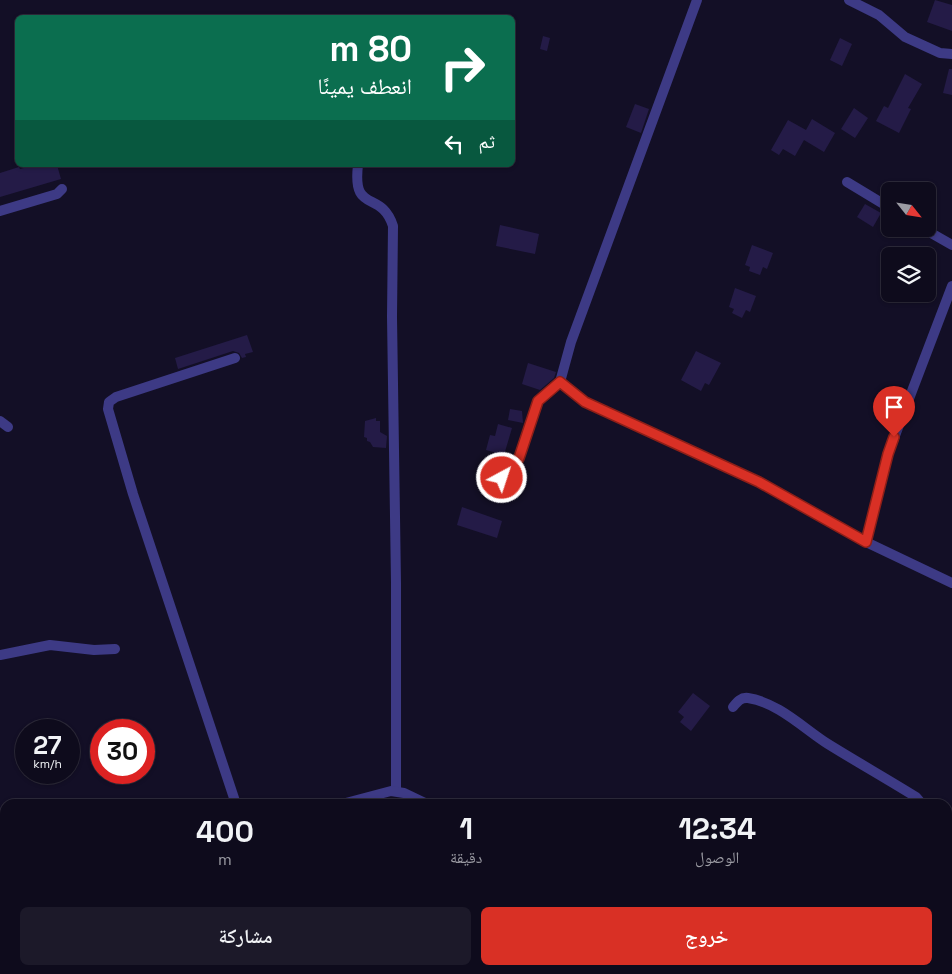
<!DOCTYPE html>
<html lang="ar">
<head>
<meta charset="utf-8">
<style>
  :root { --surface:#0e0b1c; --page:#1c1929; --text:#f1f3f6; --muted:#9b9ba3; --line:#2e2b3b; --accent:#d93025 }
  body { margin:0; font-family:"Space Grotesk","Noto Naskh Arabic",sans-serif; background:var(--page); color:var(--text); direction:rtl; height:100vh; display:flex; flex-direction:column; font-size:19px; white-space:nowrap }
  * { box-sizing:border-box; margin:0 }
  p { font-size:16px; color:var(--muted) }
  .icon { flex:none; width:28px; height:28px; fill:none; stroke:currentColor; stroke-width:2; stroke-linecap:round; stroke-linejoin:round }
  .map { position:relative; flex:1; overflow:hidden; direction:ltr }
  .sheet { position:absolute; left:0px; top:799px; width:952px; height:176px; display:flex; flex-direction:column; background:var(--surface); border-radius:15px 15px 0 0; box-shadow:0 1px 4px #0004,0 0 0 1px var(--line); direction:rtl }
  .sheet>* { flex:none }
  .guide { position:absolute; left:15px; top:15px; width:500px; height:152px; border-radius:8px; box-shadow:0 1px 4px #0004,0 0 0 1px var(--line); direction:rtl; background:#0b6e4f; color:#fff; overflow:hidden }
  .needle { width:32px; rotate:120deg }
  .tools { position:absolute; left:881px; top:182px; display:grid; gap:10px }
  .tools a { display:grid; place-items:center; width:55px; height:55px; border-radius:8px; background:var(--surface); box-shadow:0 1px 4px #0004,0 0 0 1px var(--line); font-size:25px }
  .speed { position:absolute; left:15px; top:719px; display:flex; gap:10px; font-size:25px; font-weight:700; text-align:center }
  .speed>* { display:grid; place-content:center; width:65px; height:65px; border-radius:50%; background:var(--surface); box-shadow:0 1px 4px #0004,0 0 0 1px var(--line); line-height:1 }
  .speed small { font-size:12px; font-weight:400 }
  .speed .limit { border:8px solid #d22; background:#fff; color:#111 }
  .pin { position:absolute; display:grid; place-items:center; width:42px; height:42px; color:#fff; margin:-51px -21px; border-radius:50% 50% 50% 0; rotate:-45deg; box-shadow:0 0 5px #0007 }
  .pin .icon { rotate:45deg }
  .me { position:absolute; width:55px; margin:-28px; rotate:40deg; stroke-linejoin:round; filter:drop-shadow(0 0 4px #0008) }
  .turn { display:flex; align-items:center; gap:18px; height:105px; padding:0 20px; font-size:22px }
  .turn .icon { width:65px; height:65px; stroke-width:2.5 }
  .turn b { display:block; font-size:35px; line-height:42px }
  .then { display:flex; align-items:center; height:48px; padding:0 20px; background:#0003; gap:10px; font-size:19px }
  .eta { display:flex; justify-content:space-evenly; align-items:center; height:85px; text-align:center }
  .eta b { font-size:30px; font-weight:600; line-height:35px }
  .action { display:flex; gap:10px; margin-top:auto; padding:10px 20px }
  .action a { flex:1; height:58px; border-radius:8px; background:var(--accent); color:#fff; font-size:20px; font-weight:600; line-height:58px; text-align:center }
  .action a+a { background:var(--page); color:var(--text) }
  .map>svg:first-child { display:block }
  .building { fill:#241b47 }
  .lines { fill:none; stroke-linecap:round; stroke-linejoin:round }
  .minor { stroke:#3d3a85; stroke-width:10 }
  .major { stroke:#c25bff; stroke-width:12 }
  .route-casing { stroke:#8d1f18; stroke-width:12 }
  .route { stroke:#d93025; stroke-width:9 }
</style>
</head>
<body>
<div class="map">
<svg width="952" height="974" viewBox="0 0 952 974">
  <rect width="100%" height="100%" fill="#130f26"/>
  <!-- building -->
  <g class="building">
    <path d="M 935,0 L 952,5 L 952,31 L 927,22 Z"/>
    <path d="M 543,36 L 550,38 L 547,51 L 540,49 Z"/>
    <path d="M 840,38 L 852,44 L 842,66 L 830,60 Z"/>
    <path d="M 949,69 L 952,69 L 952,95 L 943,93 Z"/>
    <path d="M 905,74 L 922,84 L 908,108 L 911,109 L 899,133 L 876,121 L 884,106 L 888,108 Z"/>
    <path d="M 635,104 L 649,109 L 641,133 L 626,127 Z"/>
    <path d="M 854,108 L 868,118 L 855,138 L 841,129 Z"/>
    <path d="M 812,119 L 835,133 L 824,152 L 804,140 L 795,156 L 783,149 L 779,155 L 771,150 L 788,120 L 806,130 Z"/>
    <path d="M 35,165 L 57,165 L 61,179 L 0,197 L 0,173 L 19,167 L 20,169 Z"/>
    <path d="M 865,204 L 881,213 L 873,227 L 857,217 Z"/>
    <path d="M 500,225 L 539,234 L 535,254 L 496,246 Z"/>
    <path d="M 752,245 L 773,253 L 767,269 L 763,267 L 760,275 L 749,271 L 750,267 L 745,265 Z"/>
    <path d="M 735,288 L 756,296 L 750,312 L 746,310 L 742,318 L 732,313 L 734,309 L 729,307 Z"/>
    <path d="M 247,335 L 253,352 L 245,354 L 246,357 L 242,358 L 239,353 L 233,351 L 178,369 L 175,358 Z"/>
    <path d="M 696,351 L 721,363 L 709,385 L 705,383 L 701,391 L 681,380 Z"/>
    <path d="M 528,363 L 556,372 L 554,378 L 540,390 L 522,384 Z"/>
    <path d="M 510,409 L 522,411 L 523,423 L 508,420 Z"/>
    <path d="M 376,418 L 376,421 L 380,421 L 380,432 L 387,436 L 386,448 L 373,447 L 370,442 L 367,441 L 367,438 L 364,437 L 365,421 Z"/>
    <path d="M 498,424 L 512,428 L 504,455 L 486,450 L 490,435 L 495,436 Z"/>
    <path d="M 462,507 L 502,521 L 497,538 L 457,525 Z"/>
    <path d="M 693,693 L 710,706 L 691,731 L 680,722 L 684,717 L 678,712 Z"/>
  </g>
  <g class="lines">
    <!-- minor -->
    <g class="minor">
      <path d="M 849,0 L 879,15 L 905,37 L 940,53 L 952,54"/>
      <path d="M 358,165 C 352,215 381,189 393,226 L 392,317 L 396,583 L 396,791"/>
      <path d="M 847,182 L 890,208"/>
      <path d="M 0,211 L 57,194 L 62,189"/>
      <path d="M 924,229 L 952,245"/>
      <path d="M 235,358 L 116,397 L 109,402 L 108,409 L 133,494 L 236,804"/>
      <path d="M 560,382 L 585,402 L 759,482 L 866,542 L 952,583"/>
      <path d="M 0,421 L 8,427"/>
      <path d="M 503,478 L 514,468 L 519,458 L 538,401 L 560,382 L 571,342 L 697,0"/>
      <path d="M 866,542 L 888,454 L 952,286"/>
      <path d="M 0,655 L 50,645 L 94,650 L 115,649"/>
      <path d="M 733,707 C 737,702 741,697 748,698 C 779,703 803,728 828,744 C 857,762 887,779 916,797 L 922,804"/>
      <path d="M 342,804 L 391,791 L 404,793 L 427,804"/>
      <path d="M 948,831 L 952,836"/>
      <path d="M 0,903 L 5,902"/>
      <path d="M 0,950 L 5,964"/>
      <path d="M 795,970 L 804,974"/>
      <path d="M 826,970 L 834,974"/>
    </g>
    <!-- major -->
    <g class="major">
      <path d="M 948,846 L 952,841"/>
      <path d="M 812,974 L 816,970"/>
    </g>
  </g>
  <g class="lines">
    <defs>
      <path id="route" d="M 502,478 L 514,468 L 519,458 L 538,401 L 560,382 L 585,402 L 759,482 L 866,542 L 888,454 L 894,437"/>
    </defs>
    <!-- route casing -->
    <use href="#route" class="route-casing"/>
    <!-- route -->
    <use href="#route" class="route"/>
  </g>
</svg>
<div class="tools">
<a><svg class="needle" viewBox="-14 -14 28 28"><path d="M0-13l5 13h-10z" fill="#e53935"/><path d="M0 13l5-13h-10z" fill="#9b9ba3"/></svg></a>
<a><svg class="icon" aria-label="layers" viewBox="0 0 24 24"><path d="M12 4l9 5-9 5-9-5zM3 14l9 5 9-5"/></svg></a>
</div>
<div class="speed"><div>27<small>km/h</small></div><div class="limit">30</div></div>
<div class="pin" style="left:894px;top:437px;background:#d93025"><svg class="icon" aria-label="arrive" viewBox="0 0 24 24"><path d="M6 21V4h12l-3 4 3 4H6"/></svg></div>
<svg class="me" style="left:502px;top:478px" viewBox="-20 -20 40 40"><circle r="17" fill="#d93025" stroke="#fff" stroke-width="3"/><path d="M0-11L8 9 0 5-8 9z" fill="#fff"/></svg>
<div class="guide">
<div class="turn"><svg class="icon" aria-label="right" viewBox="0 0 24 24"><path d="M7 20v-9h11M14 6l5 5-5 5"/></svg><div><b>80 m</b>انعطف يمينًا</div></div>
<div class="then">ثم<svg class="icon" aria-label="left" viewBox="0 0 24 24"><path d="M17 20v-9H6M10 6l-5 5 5 5"/></svg></div>
</div>
<section class="sheet">
<div class="eta">
<div><b>12:34</b><p>الوصول</p></div>
<div><b>1</b><p>دقيقة</p></div>
<div><b>400</b><p>m</p></div>
</div>
<div class="action"><a>خروج</a><a>مشاركة</a></div>
</section>
</div>
</body>
</html>
